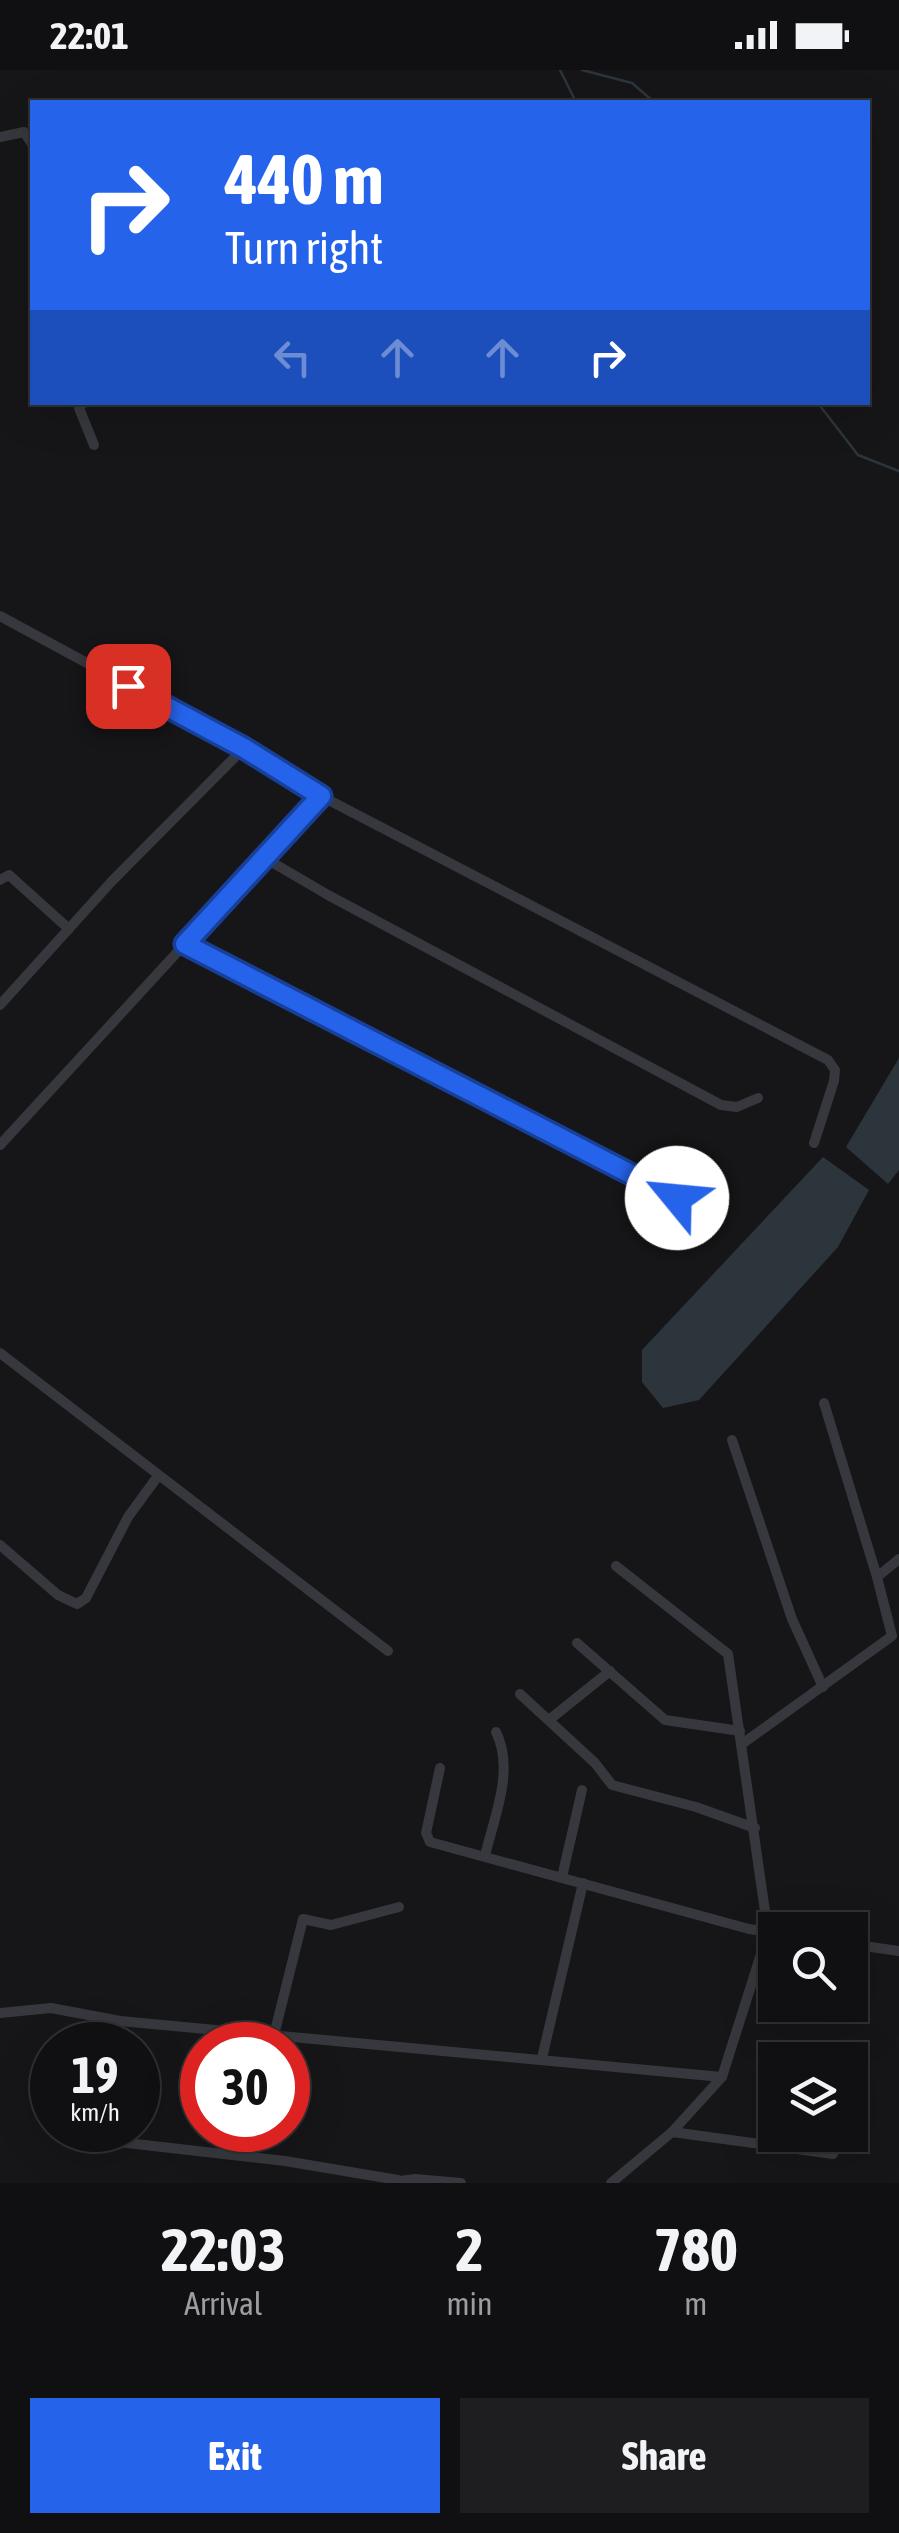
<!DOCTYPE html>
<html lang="en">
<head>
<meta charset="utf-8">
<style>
  :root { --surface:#101012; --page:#1e1e20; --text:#f1f3f6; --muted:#9c9d9f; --line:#303032; --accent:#2563eb }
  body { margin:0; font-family:"Asap Condensed",sans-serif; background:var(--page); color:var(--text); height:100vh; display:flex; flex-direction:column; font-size:38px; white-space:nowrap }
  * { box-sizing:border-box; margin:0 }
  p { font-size:32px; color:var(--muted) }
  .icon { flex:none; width:55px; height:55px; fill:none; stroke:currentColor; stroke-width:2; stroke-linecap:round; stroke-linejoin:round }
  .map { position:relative; height:2113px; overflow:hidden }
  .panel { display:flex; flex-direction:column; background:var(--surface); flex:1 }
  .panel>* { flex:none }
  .banner { position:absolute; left:30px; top:30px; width:840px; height:305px; border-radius:0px; box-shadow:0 10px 40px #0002,0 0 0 2px var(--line); background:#2563eb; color:#fff; overflow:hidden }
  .controls { position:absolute; left:758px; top:1842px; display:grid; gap:20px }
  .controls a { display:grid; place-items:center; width:110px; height:110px; border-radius:0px; background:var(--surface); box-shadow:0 10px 40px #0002,0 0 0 2px var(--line); font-size:50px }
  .speed { position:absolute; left:30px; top:1952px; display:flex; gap:20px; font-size:50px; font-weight:700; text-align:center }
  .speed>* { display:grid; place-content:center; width:130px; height:130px; border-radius:50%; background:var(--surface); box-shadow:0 10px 40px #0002,0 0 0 2px var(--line); line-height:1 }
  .speed small { font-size:25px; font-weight:400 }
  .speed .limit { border:15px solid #d22; background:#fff; color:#111 }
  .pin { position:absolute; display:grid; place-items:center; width:85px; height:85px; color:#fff; margin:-42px; border-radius:20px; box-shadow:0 5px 15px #0006 }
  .me { position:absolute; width:110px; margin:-55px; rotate:298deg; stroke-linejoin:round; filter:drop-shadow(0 0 8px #0008) }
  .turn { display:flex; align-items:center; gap:35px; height:210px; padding:0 30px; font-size:45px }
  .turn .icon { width:130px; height:130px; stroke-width:2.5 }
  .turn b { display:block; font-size:70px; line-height:85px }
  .lanes { display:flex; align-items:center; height:95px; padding:0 30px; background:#0003; justify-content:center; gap:50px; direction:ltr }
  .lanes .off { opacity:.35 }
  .eta { display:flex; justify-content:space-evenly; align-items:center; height:170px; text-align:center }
  .eta b { font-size:60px; font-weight:700; line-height:70px }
  .button { display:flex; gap:20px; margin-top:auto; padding:20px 30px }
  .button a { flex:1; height:115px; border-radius:0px; background:var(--accent); color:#fff; font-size:40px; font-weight:700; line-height:115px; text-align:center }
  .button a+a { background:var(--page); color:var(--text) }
  .status { display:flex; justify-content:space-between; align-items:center; height:70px; padding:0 50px; background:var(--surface); direction:ltr }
  .status svg { height:28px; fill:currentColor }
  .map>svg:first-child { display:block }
  .water { fill:#2c353c }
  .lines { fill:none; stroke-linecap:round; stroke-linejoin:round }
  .stream { stroke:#2c353c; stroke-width:2.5 }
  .street { stroke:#37383d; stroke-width:10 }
  .route-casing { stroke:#184099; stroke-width:25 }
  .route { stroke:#2563eb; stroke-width:18 }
</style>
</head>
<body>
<div class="status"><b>22:01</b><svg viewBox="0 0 49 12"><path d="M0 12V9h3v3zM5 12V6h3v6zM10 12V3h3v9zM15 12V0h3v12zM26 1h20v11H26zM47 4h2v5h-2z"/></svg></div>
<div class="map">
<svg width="899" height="2113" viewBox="0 0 899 2113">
  <rect width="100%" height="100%" fill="#161618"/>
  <!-- water -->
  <g class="water">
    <path d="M 899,988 L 899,1100 L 888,1114 L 846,1077 Z"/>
    <path d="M 823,1087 L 869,1120 L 838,1177 L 699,1330 L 663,1338 L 642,1312 L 642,1280 Z"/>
  </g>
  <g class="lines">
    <!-- stream -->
    <g class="stream">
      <path d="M 560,0 L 576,32"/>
      <path d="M 582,0 L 632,13 L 654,32"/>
      <path d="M 817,332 L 858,385 L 899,401"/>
    </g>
    <!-- street -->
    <g class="street">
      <path d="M 0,67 L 24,62 L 32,74"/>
      <path d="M 84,332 L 79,338 L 94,375"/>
      <path d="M 0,546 L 244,678 L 321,726 L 828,990 L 835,1000 L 834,1011 L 814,1073"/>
      <path d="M 263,787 L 328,825 L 721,1035 L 737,1037 L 758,1028"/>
      <path d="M 0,810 L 9,805 L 69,859"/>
      <path d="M 185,874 L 677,1128"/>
      <path d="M 0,935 L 112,811 L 244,678"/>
      <path d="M 0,1075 L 321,726"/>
      <path d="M 0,1283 L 388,1581"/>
      <path d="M 732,1370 L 792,1549 L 823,1617"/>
      <path d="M 0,1475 L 58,1525 L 77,1534 L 86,1528 L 128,1447 L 158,1406"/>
      <path d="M 877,1507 L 899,1489"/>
      <path d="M 577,1573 L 665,1650 L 740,1661"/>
      <path d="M 520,1624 L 595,1693 L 612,1715 L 696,1737 L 755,1758"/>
      <path d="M 549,1650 L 610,1601"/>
      <path d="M 742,1674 L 892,1566 L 877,1507 L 824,1333"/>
      <path d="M 440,1698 L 426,1763 L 430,1772 L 749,1859 L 775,1863"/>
      <path d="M 485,1786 C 494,1747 515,1700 496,1662"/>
      <path d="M 562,1807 L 582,1720"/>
      <path d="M 850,1874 L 899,1881"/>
      <path d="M 0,1943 L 51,1938 L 120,1951 L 722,2007"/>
      <path d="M 274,1965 L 303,1849 L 331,1855 L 399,1837"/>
      <path d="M 542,1988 L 583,1813"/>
      <path d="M 672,2062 L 833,2084"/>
      <path d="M 75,2067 L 285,2091 L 398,2110"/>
      <path d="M 393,2112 L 415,2109 L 461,2113"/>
      <path d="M 611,2113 L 672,2062 L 722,2007 L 768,1862 L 728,1584 L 616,1496"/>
    </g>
  </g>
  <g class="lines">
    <defs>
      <path id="route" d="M 128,616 L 244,678 L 321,726 L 185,874 L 677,1128"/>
    </defs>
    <!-- route casing -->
    <use href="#route" class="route-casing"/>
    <!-- route -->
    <use href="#route" class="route"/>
  </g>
</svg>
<div class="controls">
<a><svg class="icon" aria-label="search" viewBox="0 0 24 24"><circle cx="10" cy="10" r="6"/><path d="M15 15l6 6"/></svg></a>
<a><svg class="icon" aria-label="layers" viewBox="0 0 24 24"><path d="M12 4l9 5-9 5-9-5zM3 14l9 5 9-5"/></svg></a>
</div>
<div class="speed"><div>19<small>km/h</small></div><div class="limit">30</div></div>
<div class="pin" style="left:128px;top:616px;background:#d93025"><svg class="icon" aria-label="arrive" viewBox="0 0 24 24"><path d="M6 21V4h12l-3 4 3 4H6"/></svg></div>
<svg class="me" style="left:677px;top:1128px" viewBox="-20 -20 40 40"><circle r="19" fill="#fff"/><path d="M0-13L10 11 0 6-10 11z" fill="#2563eb"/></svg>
<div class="banner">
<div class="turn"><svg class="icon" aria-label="right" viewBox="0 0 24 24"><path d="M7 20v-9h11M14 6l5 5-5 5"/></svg><div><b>440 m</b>Turn right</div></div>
<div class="lanes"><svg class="icon off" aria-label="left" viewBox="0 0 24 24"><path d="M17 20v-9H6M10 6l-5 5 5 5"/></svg><svg class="icon off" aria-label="ahead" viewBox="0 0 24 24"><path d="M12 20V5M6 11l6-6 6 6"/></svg><svg class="icon off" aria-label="ahead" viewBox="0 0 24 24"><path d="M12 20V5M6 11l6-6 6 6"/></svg><svg class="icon" aria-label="right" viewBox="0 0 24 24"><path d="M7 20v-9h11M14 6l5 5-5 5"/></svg></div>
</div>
</div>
<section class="panel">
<div class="eta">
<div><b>22:03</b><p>Arrival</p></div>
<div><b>2</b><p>min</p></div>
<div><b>780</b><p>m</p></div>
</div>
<div class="button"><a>Exit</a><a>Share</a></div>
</section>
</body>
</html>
